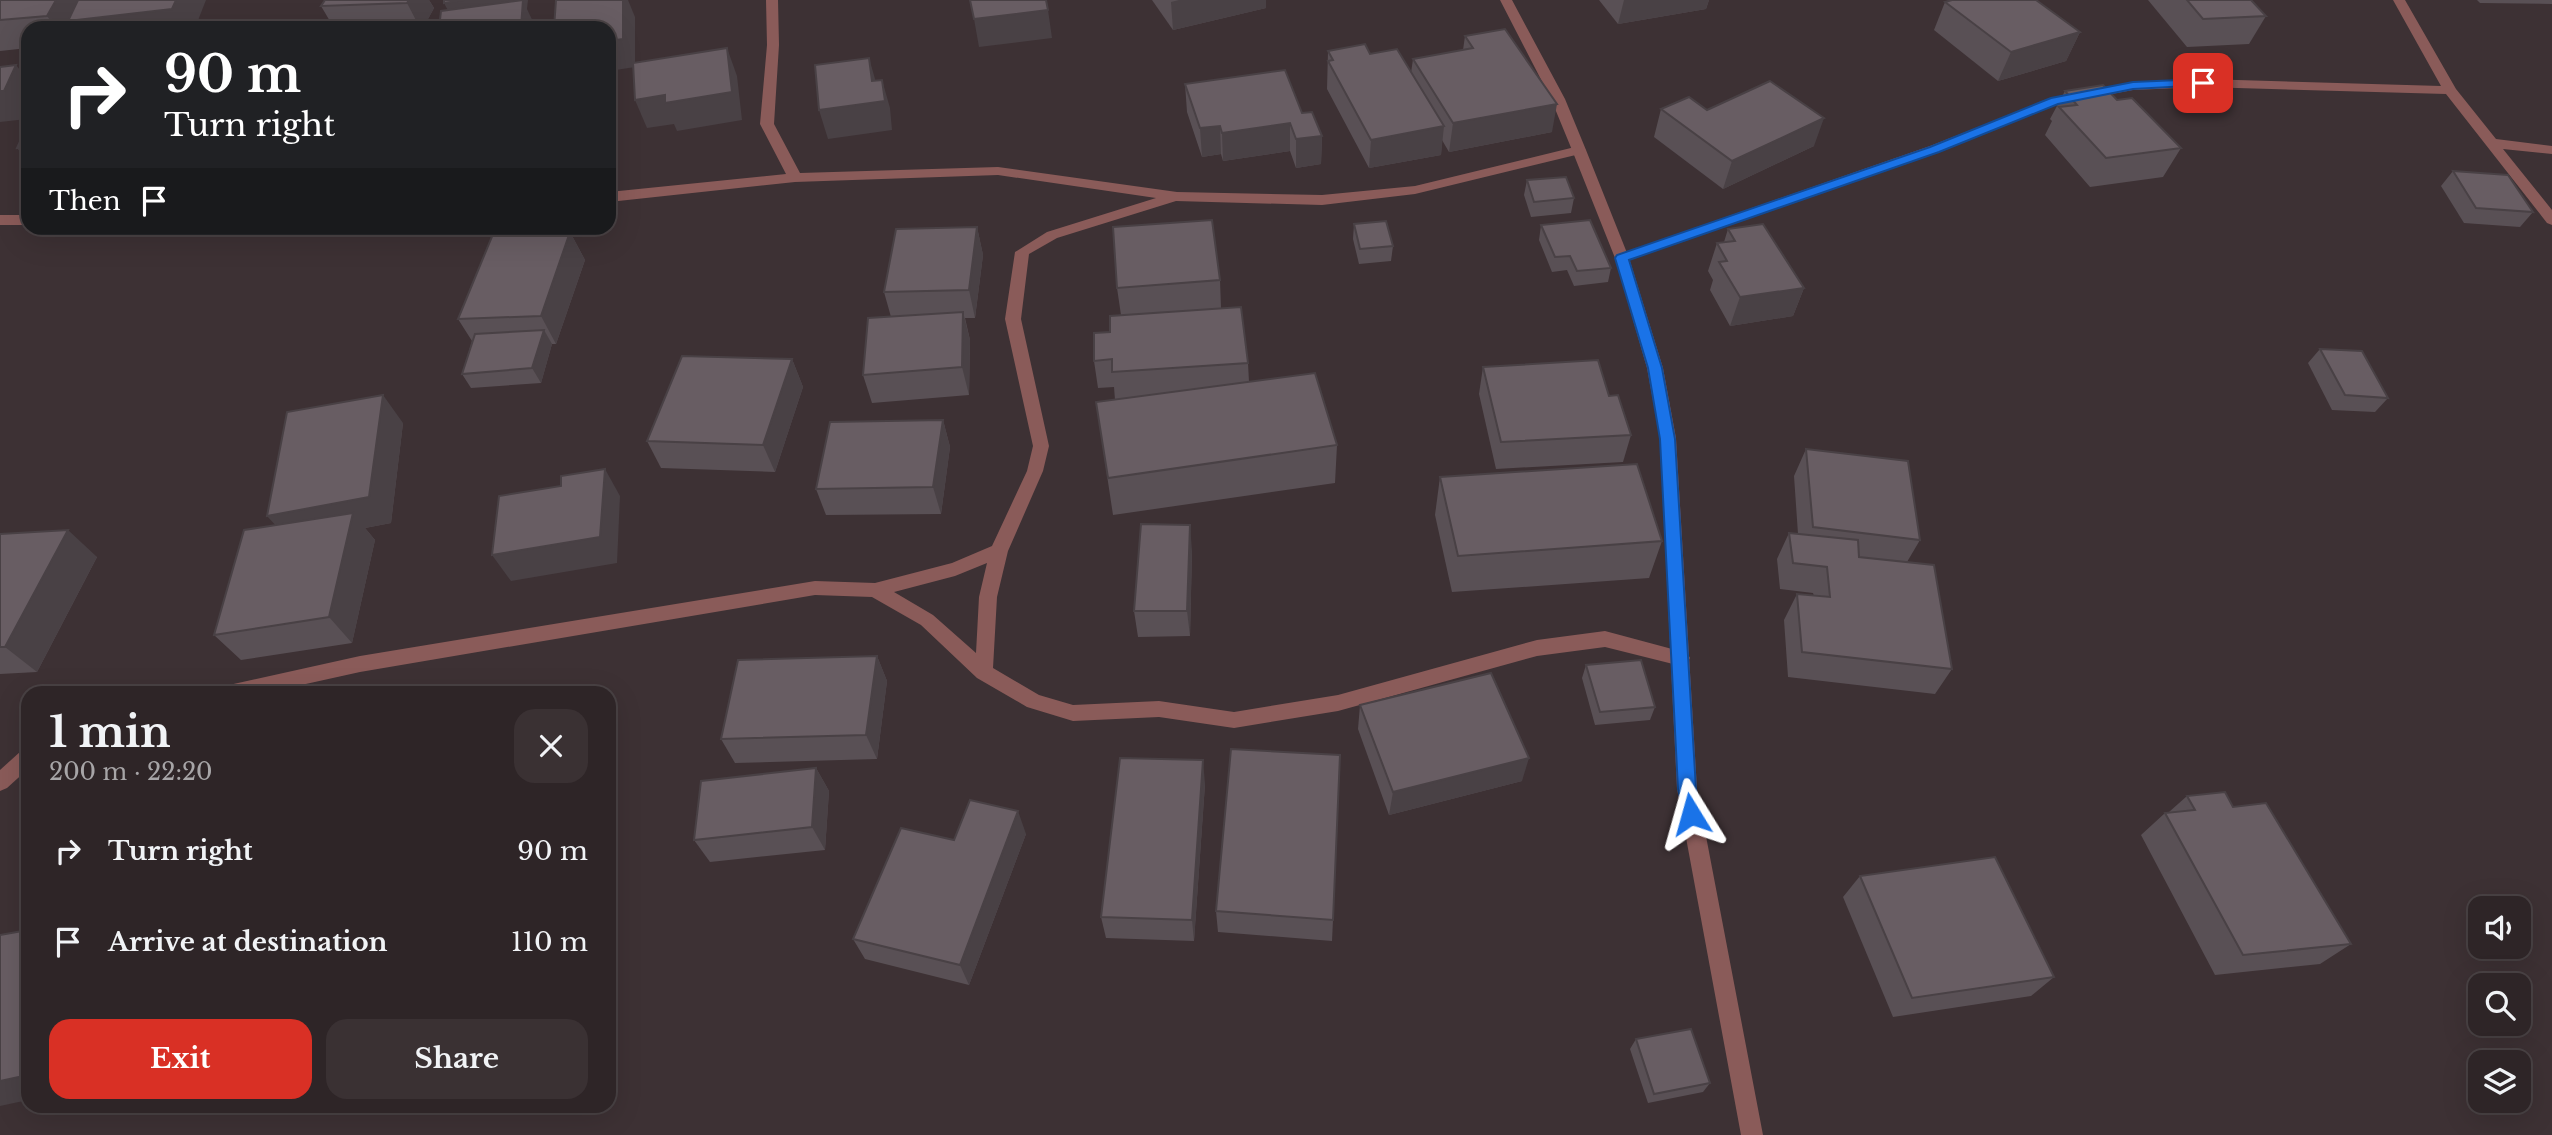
<!DOCTYPE html>
<html lang="en">
<head>
<meta charset="utf-8">
<style>
  :root { --surface:#2e2527; --page:#3a3133; --text:#f1f3f6; --muted:#a7a5a7; --line:#494244; --accent:#d93025 }
  body { margin:0; font-family:"Libre Baskerville",serif; background:var(--page); color:var(--text); height:100vh; display:flex; flex-direction:column; font-size:26px; white-space:nowrap }
  * { box-sizing:border-box; margin:0 }
  p { font-size:23px; color:var(--muted) }
  .icon { flex:none; width:38px; height:38px; fill:none; stroke:currentColor; stroke-width:2; stroke-linecap:round; stroke-linejoin:round }
  .map { position:relative; flex:1; overflow:hidden }
  .drawer { position:absolute; left:21px; top:686px; width:595px; height:427px; display:flex; flex-direction:column; background:var(--surface); border-radius:21px; box-shadow:0 7px 28px #0002,0 0 0 2px var(--line) }
  .drawer>* { flex:none }
  .banner { position:absolute; left:21px; top:21px; width:595px; height:214px; border-radius:21px; box-shadow:0 7px 28px #0002,0 0 0 2px var(--line); background:#202124; color:#fff; overflow:hidden }
  .buttons { position:absolute; left:2468px; top:896px; display:grid; gap:14px }
  .buttons a { display:grid; place-items:center; width:63px; height:63px; border-radius:14px; background:var(--surface); box-shadow:0 7px 28px #0002,0 0 0 2px var(--line); font-size:35px }
  .pin { position:absolute; display:grid; place-items:center; width:60px; height:60px; color:#fff; margin:-30px; border-radius:14px; box-shadow:0 4px 10px #0006 }
  .me { position:absolute; width:77px; margin:-38px; rotate:352deg; stroke-linejoin:round; filter:drop-shadow(0 0 5px #0008) }
  .turn { display:flex; align-items:center; gap:24px; height:147px; padding:0 28px; font-size:32px }
  .turn .icon { width:91px; height:91px; stroke-width:2.5 }
  .turn b { display:block; font-size:49px; line-height:60px }
  .then { display:flex; align-items:center; height:66px; padding:0 28px; background:#0003; gap:14px; font-size:26px }
  .round { display:grid; place-items:center; flex:none; width:74px; height:74px; border-radius:21px; background:var(--page) }
  .headline { display:flex; align-items:center; justify-content:space-between; height:119px; padding:0 28px }
  h1 { font-size:42px; font-weight:700; line-height:52px }
  .button { display:flex; gap:14px; margin-top:auto; padding:14px 28px }
  .button a { flex:1; height:80px; border-radius:21px; background:var(--accent); color:#fff; font-size:28px; font-weight:700; line-height:80px; text-align:center }
  .button a+a { background:var(--page); color:var(--text) }
  ul { padding:0; list-style:none }
  li { display:flex; align-items:center; gap:21px; height:91px; padding:0 28px }
  li div { flex:1 }
  li b { display:block; font-size:26px }
  li em { font-style:normal }
  .map>svg:first-child { display:block }
  .lines { fill:none; stroke-linecap:round; stroke-linejoin:round }
  .minor { fill:#8a5b59; fill-rule:evenodd }
  .tertiary { fill:#8a5b59; fill-rule:evenodd }
  .wall { fill:#595055 }
  .shaded-wall { fill:#494145 }
  .building { fill:#685d63; stroke:#494145; stroke-width:2 }
  .route { fill:#1a73e8; stroke:#114b97; stroke-width:2 }
</style>
</head>
<body>
<div class="map">
<svg width="2552" height="1135" viewBox="0 0 2552 1135">
  <rect width="100%" height="100%" fill="#3d3134"/>
  <g class="lines">
    <!-- minor -->
    <g class="minor">
      <path d="M 766,0 L 778,0 L 779,45 L 774,124 L 800,173 L 998,167 L 1177,192 L 1322,195 L 1415,186 L 1579,146 L 1586,150 L 1584,153 L 1415,194 L 1322,205 L 1176,201 L 1057,238 L 1029,254 L 1021,319 L 1049,446 L 1043,471 L 1008,551 L 997,597 L 993,668 L 1039,695 L 1073,705 L 1159,701 L 1234,712 L 1338,695 L 1537,640 L 1605,631 L 1687,653 L 1690,658 L 1687,663 L 1681,666 L 1605,647 L 1537,656 L 1338,711 L 1234,728 L 1159,717 L 1073,721 L 1027,707 L 977,678 L 921,625 L 872,597 L 815,595 L 360,672 L 265,693 L 220,693 L 222,687 L 229,685 L 360,656 L 815,581 L 875,583 L 952,563 L 992,546 L 1027,471 L 1033,446 L 1005,319 L 1015,252 L 1047,232 L 1156,198 L 998,175 L 795,182 L 609,202 L 609,192 L 786,174 L 760,124 L 767,45 ZM 987,563 L 979,597 L 976,653 L 933,615 L 894,592 L 955,576 Z"/>
      <path d="M 2393,0 L 2405,0 L 2456,89 L 2496,139 L 2552,146 L 2552,154 L 2503,149 L 2552,210 L 2552,225 L 2547,223 L 2446,94 L 2203,87 L 2133,90 L 2058,104 L 1940,152 L 1627,261 L 1622,263 L 1615,258 L 1617,255 L 1930,146 L 2055,97 L 2133,82 L 2203,79 L 2441,86 Z"/>
      <rect x="0" y="215" width="28" height="10"/>
      <path d="M 28,749 L 28,769 L 7,788 L 0,791 L 0,770 L 21,751 Z"/>
    </g>
    <!-- tertiary -->
    <path class="tertiary" d="M 1500,0 L 1512,0 L 1565,99 L 1586,150 L 1629,258 L 1663,368 L 1676,438 L 1697,789 L 1763,1135 L 1741,1135 L 1677,789 L 1660,438 L 1647,368 L 1615,258 L 1572,150 L 1551,99 Z"/>
  </g>
  <!-- wall -->
  <g class="wall">
    <path d="M 0,0 L 195,28 L 28,28 L 28,48 L 0,51 Z"/>
    <path d="M 325,0 L 429,0 L 434,8 L 423,28 L 334,28 L 321,6 Z"/>
    <path d="M 1152,0 L 1266,0 L 1266,8 L 1173,30 Z"/>
    <path d="M 1599,0 L 1709,0 L 1706,9 L 1618,24 Z"/>
    <path d="M 2148,0 L 2251,0 L 2266,16 L 2249,44 L 2187,47 Z"/>
    <path d="M 2477,0 L 2552,0 L 2552,4 L 2480,3 Z"/>
    <path d="M 1945,2 L 2080,32 L 2066,61 L 1998,81 L 1934,30 Z"/>
    <path d="M 1465,36 L 1552,132 L 1449,152 L 1442,140 L 1441,155 L 1369,168 L 1327,89 L 1328,51 L 1370,54 L 1411,73 L 1413,59 L 1463,50 Z"/>
    <path d="M 1185,84 L 1302,113 L 1322,136 L 1321,164 L 1296,168 L 1290,151 L 1223,161 L 1221,154 L 1202,157 L 1187,112 Z"/>
    <path d="M 2065,91 L 2117,100 L 2181,148 L 2163,177 L 2090,187 L 2045,135 L 2052,121 L 2050,119 Z"/>
    <path d="M 1661,109 L 1707,110 L 1814,146 L 1723,189 L 1654,137 Z"/>
    <path d="M 2453,171 L 2533,212 L 2520,227 L 2464,223 L 2441,186 Z"/>
    <path d="M 1527,180 L 1574,198 L 1571,213 L 1531,217 L 1524,195 Z"/>
    <path d="M 1354,224 L 1393,246 L 1391,261 L 1359,264 L 1353,239 Z"/>
    <path d="M 1541,225 L 1611,268 L 1608,282 L 1574,286 L 1567,270 L 1552,272 L 1539,240 Z"/>
    <path d="M 977,227 L 983,255 L 975,318 L 965,318 L 970,340 L 969,395 L 872,403 L 863,375 L 891,317 L 884,292 Z"/>
    <path d="M 520,228 L 566,228 L 565,232 L 570,232 L 585,260 L 556,344 L 552,344 L 541,383 L 471,388 L 462,374 L 472,341 L 458,319 L 519,233 Z"/>
    <path d="M 1728,229 L 1804,288 L 1793,316 L 1730,326 L 1710,290 L 1713,280 L 1708,271 L 1717,243 L 1724,242 Z"/>
    <path d="M 1220,280 L 1221,308 L 1170,312 L 1248,363 L 1249,382 L 1337,445 L 1335,483 L 1113,515 L 1096,402 L 1115,400 L 1114,387 L 1098,388 L 1094,361 L 1121,315 L 1117,288 Z"/>
    <path d="M 2320,349 L 2388,398 L 2375,412 L 2332,410 L 2308,363 Z"/>
    <path d="M 792,359 L 803,387 L 775,472 L 661,468 L 647,441 Z"/>
    <path d="M 1483,367 L 1631,435 L 1623,462 L 1496,469 L 1479,394 Z"/>
    <path d="M 943,420 L 950,447 L 941,514 L 826,515 L 816,489 Z"/>
    <path d="M 403,423 L 391,523 L 365,528 L 375,540 L 352,643 L 241,660 L 214,635 L 275,525 Z"/>
    <path d="M 1806,449 L 1920,540 L 1907,562 L 1952,669 L 1935,694 L 1788,677 L 1784,620 L 1797,594 L 1814,596 L 1813,593 L 1780,589 L 1777,559 L 1789,533 L 1798,534 L 1794,476 Z"/>
    <path d="M 1440,477 L 1662,541 L 1649,578 L 1452,592 L 1435,515 Z"/>
    <path d="M 0,534 L 97,557 L 37,672 L 0,674 Z"/>
    <path d="M 1192,551 L 1190,636 L 1138,637 L 1134,611 Z"/>
    <path d="M 877,656 L 887,681 L 877,759 L 735,763 L 721,739 Z"/>
    <path d="M 1586,665 L 1655,707 L 1650,720 L 1595,725 L 1582,678 Z"/>
    <path d="M 1360,705 L 1522,781 L 1389,815 L 1358,729 Z"/>
    <path d="M 816,768 L 829,791 L 825,850 L 710,862 L 694,840 Z"/>
    <path d="M 1205,784 L 1194,941 L 1106,938 L 1101,917 Z"/>
    <path d="M 2187,796 L 2351,944 L 2320,964 L 2215,975 L 2141,835 L 2165,813 L 2169,812 Z"/>
    <path d="M 1026,834 L 969,985 L 865,959 L 853,939 L 954,840 Z"/>
    <path d="M 1860,876 L 2054,977 L 2031,996 L 1893,1017 L 1843,897 Z"/>
    <path d="M 1216,911 L 1333,920 L 1332,941 L 1218,932 Z"/>
    <path d="M 1636,1039 L 1710,1083 L 1703,1092 L 1648,1103 L 1630,1049 Z"/>
  </g>
  <!-- shaded-wall -->
  <g class="shaded-wall">
    <path d="M 56,0 L 206,0 L 195,28 L 56,28 L 47,16 Z"/>
    <path d="M 409,0 L 429,0 L 434,8 L 423,28 L 420,28 L 407,3 Z"/>
    <path d="M 464,0 L 528,0 L 527,9 L 536,28 L 457,28 L 444,3 Z"/>
    <path d="M 623,0 L 628,0 L 635,17 L 635,67 L 609,71 L 609,41 Z"/>
    <path d="M 1179,0 L 1266,0 L 1266,8 L 1173,30 L 1171,2 Z"/>
    <path d="M 1624,0 L 1709,0 L 1706,9 L 1618,24 Z"/>
    <path d="M 1048,10 L 1052,38 L 979,47 L 974,19 Z"/>
    <path d="M 2080,32 L 2066,61 L 1998,81 L 2011,52 Z"/>
    <path d="M 727,48 L 737,76 L 742,120 L 677,131 L 674,124 L 647,128 L 635,100 Z"/>
    <path d="M 869,58 L 877,86 L 882,80 L 890,108 L 892,130 L 828,139 L 819,110 L 872,81 Z"/>
    <path d="M 16,65 L 28,80 L 28,117 L 27,119 L 0,122 L 0,91 Z"/>
    <path d="M 1557,104 L 1552,132 L 1449,152 L 1453,123 Z"/>
    <path d="M 1824,118 L 1814,146 L 1723,189 L 1732,161 Z"/>
    <path d="M 1290,123 L 1290,151 L 1223,161 L 1222,133 Z"/>
    <path d="M 1220,126 L 1221,154 L 1202,157 L 1200,128 Z"/>
    <path d="M 1444,126 L 1441,155 L 1369,168 L 1371,140 Z"/>
    <path d="M 1322,136 L 1321,164 L 1296,168 L 1296,139 Z"/>
    <path d="M 28,147 L 28,162 L 17,148 Z"/>
    <path d="M 977,227 L 983,255 L 975,318 L 969,290 Z"/>
    <path d="M 556,228 L 566,228 L 561,256 L 553,242 Z"/>
    <path d="M 570,232 L 585,260 L 556,344 L 541,316 Z"/>
    <path d="M 1804,288 L 1793,316 L 1730,326 L 1740,297 Z"/>
    <path d="M 963,312 L 970,340 L 969,395 L 962,367 Z"/>
    <path d="M 544,330 L 552,344 L 541,383 L 532,368 Z"/>
    <path d="M 792,359 L 803,387 L 775,472 L 763,445 Z"/>
    <path d="M 383,395 L 403,423 L 391,523 L 365,528 L 375,540 L 352,643 L 329,617 L 291,542 L 267,516 Z"/>
    <path d="M 943,420 L 950,447 L 941,514 L 933,487 Z"/>
    <path d="M 605,469 L 620,496 L 617,563 L 511,581 L 492,555 Z"/>
    <path d="M 1190,525 L 1192,551 L 1190,636 L 1187,611 Z"/>
    <path d="M 68,530 L 97,557 L 37,672 L 5,647 Z"/>
    <path d="M 877,656 L 887,681 L 877,759 L 866,735 Z"/>
    <path d="M 1529,758 L 1522,781 L 1389,815 L 1393,792 Z"/>
    <path d="M 1203,760 L 1205,784 L 1194,941 L 1192,920 Z"/>
    <path d="M 816,768 L 829,791 L 825,850 L 812,827 Z"/>
    <path d="M 1018,811 L 1026,834 L 969,985 L 960,965 Z"/>
    <path d="M 28,1075 L 28,1100 L 0,1106 L 0,1081 Z"/>
  </g>
  <!-- building -->
  <g class="building">
    <path d="M 0,0 L 56,0 L 47,16 L 0,20 Z"/>
    <path d="M 78,0 L 176,0 L 172,9 L 68,21 Z"/>
    <path d="M 325,0 L 409,0 L 407,3 L 321,6 Z"/>
    <path d="M 444,0 L 464,0 L 444,3 Z"/>
    <path d="M 523,0 L 521,28 L 439,28 L 441,11 Z"/>
    <path d="M 556,0 L 623,0 L 623,39 L 609,41 L 609,28 L 554,28 Z"/>
    <path d="M 970,0 L 1046,0 L 1048,10 L 974,19 Z"/>
    <path d="M 1952,0 L 2036,0 L 2080,32 L 2011,52 L 1945,2 Z"/>
    <path d="M 2187,0 L 2251,0 L 2266,16 L 2203,19 Z"/>
    <path d="M 1505,29 L 1557,104 L 1453,123 L 1413,59 L 1473,48 L 1465,36 Z"/>
    <path d="M 1365,44 L 1370,54 L 1397,49 L 1444,126 L 1371,140 L 1328,61 L 1333,60 L 1328,51 Z"/>
    <path d="M 727,48 L 732,92 L 665,103 L 665,95 L 635,100 L 633,63 Z"/>
    <path d="M 869,58 L 872,81 L 882,80 L 885,101 L 819,110 L 815,65 Z"/>
    <path d="M 16,65 L 4,91 L 0,91 L 0,67 Z"/>
    <path d="M 1285,70 L 1302,113 L 1312,112 L 1322,136 L 1296,139 L 1290,123 L 1222,133 L 1220,126 L 1200,128 L 1185,84 Z"/>
    <path d="M 1770,81 L 1824,118 L 1732,161 L 1661,109 L 1689,97 L 1707,110 Z"/>
    <path d="M 2103,85 L 2117,100 L 2132,98 L 2181,148 L 2106,158 L 2059,107 L 2077,105 L 2065,91 Z"/>
    <path d="M 28,124 L 28,147 L 17,148 Z"/>
    <path d="M 2453,171 L 2508,175 L 2533,212 L 2476,208 Z"/>
    <path d="M 1566,177 L 1574,198 L 1534,202 L 1527,180 Z"/>
    <path d="M 1212,220 L 1220,280 L 1117,288 L 1113,227 Z"/>
    <path d="M 1590,220 L 1611,268 L 1577,271 L 1570,256 L 1555,257 L 1541,225 Z"/>
    <path d="M 1386,221 L 1393,246 L 1360,249 L 1354,224 Z"/>
    <path d="M 1763,224 L 1804,288 L 1740,297 L 1719,262 L 1727,261 L 1717,243 L 1735,241 L 1728,229 Z"/>
    <path d="M 977,227 L 969,290 L 884,292 L 896,229 Z"/>
    <path d="M 520,228 L 556,228 L 555,232 L 519,233 Z"/>
    <path d="M 570,232 L 541,316 L 458,319 L 493,234 Z"/>
    <path d="M 1241,307 L 1248,363 L 1112,372 L 1112,359 L 1094,361 L 1094,333 L 1110,332 L 1110,316 Z"/>
    <path d="M 963,312 L 962,367 L 863,375 L 868,318 Z"/>
    <path d="M 544,330 L 532,368 L 462,374 L 475,334 Z"/>
    <path d="M 2320,349 L 2362,351 L 2388,398 L 2345,395 Z"/>
    <path d="M 682,356 L 792,359 L 763,445 L 647,441 Z"/>
    <path d="M 1598,360 L 1609,396 L 1618,395 L 1631,435 L 1501,442 L 1483,367 Z"/>
    <path d="M 1315,373 L 1337,445 L 1108,478 L 1096,402 Z"/>
    <path d="M 383,395 L 369,497 L 267,516 L 287,412 Z"/>
    <path d="M 943,420 L 933,487 L 816,489 L 830,422 Z"/>
    <path d="M 1806,449 L 1908,461 L 1920,540 L 1813,527 Z"/>
    <path d="M 1637,464 L 1662,541 L 1458,556 L 1440,477 Z"/>
    <path d="M 605,469 L 600,537 L 492,555 L 499,496 L 561,486 L 561,476 Z"/>
    <path d="M 353,513 L 329,617 L 214,635 L 244,530 Z"/>
    <path d="M 1141,524 L 1190,525 L 1187,611 L 1134,611 Z"/>
    <path d="M 68,530 L 5,647 L 0,647 L 0,534 Z"/>
    <path d="M 1789,533 L 1858,540 L 1859,557 L 1934,565 L 1952,669 L 1802,652 L 1797,594 L 1830,597 L 1827,567 L 1793,563 Z"/>
    <path d="M 877,656 L 866,735 L 721,739 L 738,660 Z"/>
    <path d="M 1641,660 L 1655,707 L 1600,712 L 1586,665 Z"/>
    <path d="M 1491,673 L 1529,758 L 1393,792 L 1360,705 Z"/>
    <path d="M 1231,749 L 1340,755 L 1333,920 L 1216,911 Z"/>
    <path d="M 1120,758 L 1203,760 L 1192,920 L 1101,917 Z"/>
    <path d="M 816,768 L 812,827 L 694,840 L 701,781 Z"/>
    <path d="M 2225,792 L 2233,807 L 2266,803 L 2351,944 L 2243,955 L 2165,813 L 2195,810 L 2187,796 Z"/>
    <path d="M 970,800 L 1018,811 L 960,965 L 853,939 L 901,828 L 954,840 Z"/>
    <path d="M 1995,857 L 2054,977 L 1912,998 L 1860,876 Z"/>
    <path d="M 28,930 L 28,1075 L 0,1081 L 0,935 Z"/>
    <path d="M 1691,1029 L 1710,1083 L 1654,1094 L 1636,1039 Z"/>
  </g>
  <!-- route -->
  <path class="route" d="M 2203,79 L 2208,83 L 2207,85 L 2133,89 L 2058,104 L 1939,152 L 1629,260 L 1662,368 L 1675,439 L 1696,789 L 1700,814 L 1698,819 L 1691,822 L 1685,819 L 1678,789 L 1660,439 L 1648,368 L 1615,258 L 1617,255 L 1930,147 L 2051,98 L 2133,82 Z"/>
</svg>
<div class="buttons">
<a><svg class="icon" aria-label="sound" viewBox="0 0 24 24"><path d="M4 9h4l5-4v14l-5-4H4zM17 9q2 3 0 6"/></svg></a>
<a><svg class="icon" aria-label="search" viewBox="0 0 24 24"><circle cx="10" cy="10" r="6"/><path d="M15 15l6 6"/></svg></a>
<a><svg class="icon" aria-label="layers" viewBox="0 0 24 24"><path d="M12 4l9 5-9 5-9-5zM3 14l9 5 9-5"/></svg></a>
</div>
<div class="pin" style="left:2203px;top:83px;background:#d93025"><svg class="icon" aria-label="arrive" viewBox="0 0 24 24"><path d="M6 21V4h12l-3 4 3 4H6"/></svg></div>
<svg class="me" style="left:1691px;top:814px" viewBox="-20 -20 40 40"><path d="M0-17L14 15 0 8-14 15z" fill="#1a73e8" stroke="#fff" stroke-width="4"/></svg>
<div class="banner">
<div class="turn"><svg class="icon" aria-label="right" viewBox="0 0 24 24"><path d="M7 20v-9h11M14 6l5 5-5 5"/></svg><div><b>90 m</b>Turn right</div></div>
<div class="then">Then<svg class="icon" aria-label="arrive" viewBox="0 0 24 24"><path d="M6 21V4h12l-3 4 3 4H6"/></svg></div>
</div>
<section class="drawer">
<div class="headline"><div><h1>1 min</h1><p>200 m · 22:20</p></div><a class="round"><svg class="icon" aria-label="close" viewBox="0 0 24 24"><path d="M6 6l12 12M18 6L6 18"/></svg></a></div>
<ul>
<li><svg class="icon" aria-label="right" viewBox="0 0 24 24"><path d="M7 20v-9h11M14 6l5 5-5 5"/></svg><div><b>Turn right</b></div><em>90 m</em></li>
<li><svg class="icon" aria-label="arrive" viewBox="0 0 24 24"><path d="M6 21V4h12l-3 4 3 4H6"/></svg><div><b>Arrive at destination</b></div><em>110 m</em></li>
</ul>
<div class="button"><a>Exit</a><a>Share</a></div>
</section>
</div>
</body>
</html>
